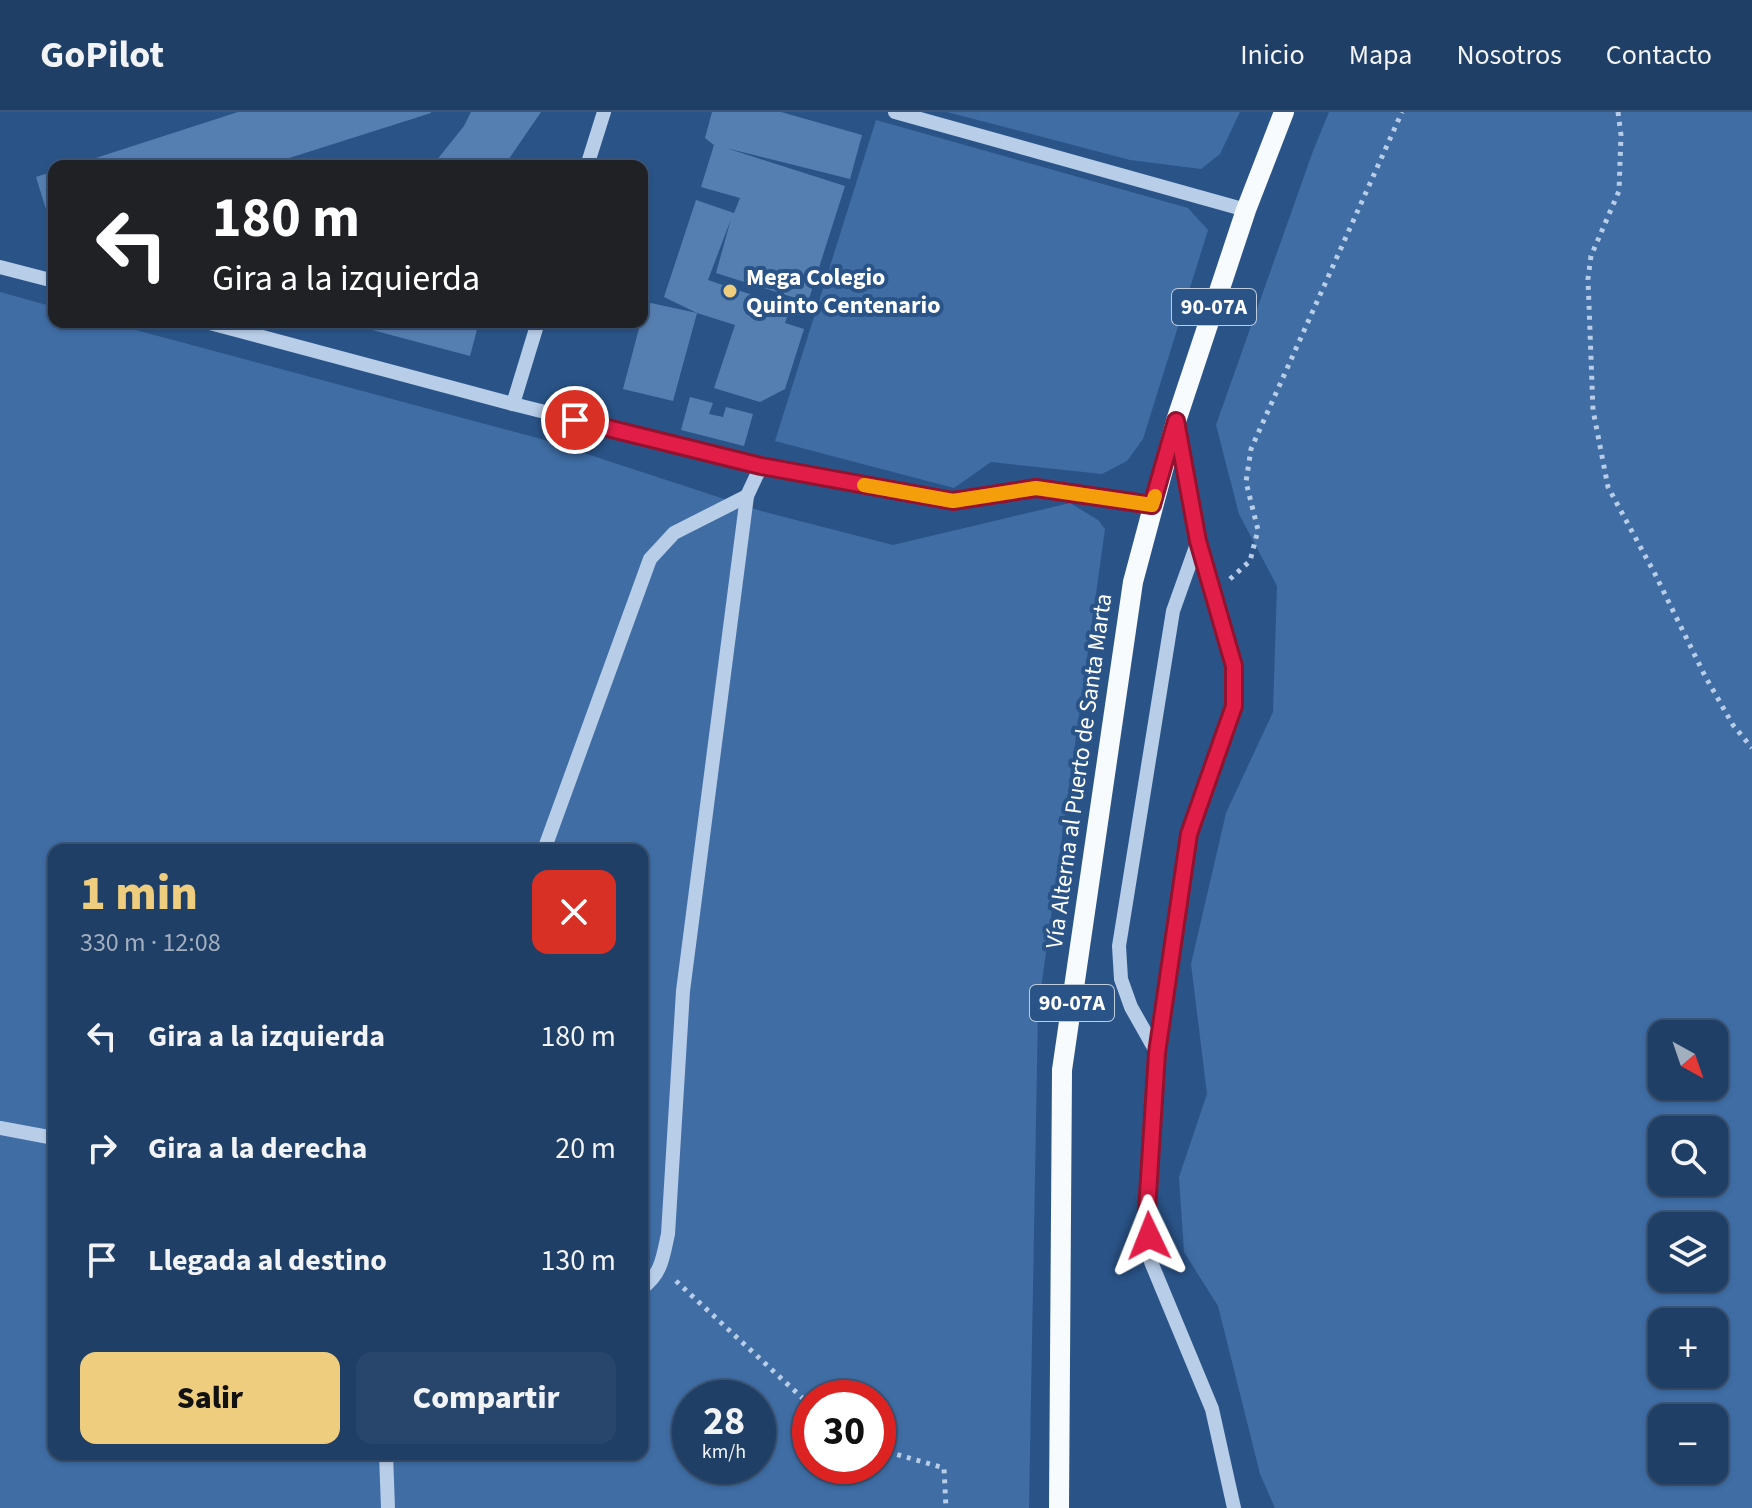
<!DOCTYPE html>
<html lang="es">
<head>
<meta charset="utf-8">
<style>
  :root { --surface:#203f66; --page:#28466c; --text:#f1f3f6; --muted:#a2afbf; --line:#3d587a; --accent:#eecd7e }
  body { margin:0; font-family:"Source Sans 3",sans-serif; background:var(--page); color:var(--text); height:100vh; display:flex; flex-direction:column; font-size:30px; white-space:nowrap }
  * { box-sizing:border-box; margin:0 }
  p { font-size:26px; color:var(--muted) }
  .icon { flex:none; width:44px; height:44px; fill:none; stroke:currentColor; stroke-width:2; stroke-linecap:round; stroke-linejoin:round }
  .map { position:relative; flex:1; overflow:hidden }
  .drawer { position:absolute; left:48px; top:732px; width:600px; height:616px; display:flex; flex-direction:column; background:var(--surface); border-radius:16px; box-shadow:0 2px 6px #0004,0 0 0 2px var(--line) }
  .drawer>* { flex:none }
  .hud { position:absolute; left:48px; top:48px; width:600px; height:168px; border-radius:16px; box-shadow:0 2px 6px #0004,0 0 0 2px var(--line); background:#202124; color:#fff; overflow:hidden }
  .needle { width:52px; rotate:140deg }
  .fabs { position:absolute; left:1648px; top:908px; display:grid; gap:16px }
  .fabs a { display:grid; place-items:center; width:80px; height:80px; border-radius:16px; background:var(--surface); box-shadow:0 2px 6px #0004,0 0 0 2px var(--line); font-size:40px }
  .speed { position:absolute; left:672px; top:1268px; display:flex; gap:16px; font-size:40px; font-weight:700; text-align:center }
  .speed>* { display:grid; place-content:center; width:104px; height:104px; border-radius:50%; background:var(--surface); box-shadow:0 2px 6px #0004,0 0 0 2px var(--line); line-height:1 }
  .speed small { font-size:20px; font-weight:400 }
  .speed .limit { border:12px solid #d22; background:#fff; color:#111 }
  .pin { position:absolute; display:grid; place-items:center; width:68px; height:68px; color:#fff; margin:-34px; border:4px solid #fff; border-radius:50%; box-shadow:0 2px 8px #0007 }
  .me { position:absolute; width:88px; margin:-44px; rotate:358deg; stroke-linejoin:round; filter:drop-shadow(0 0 6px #0008) }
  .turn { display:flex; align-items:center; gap:28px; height:168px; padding:0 32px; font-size:36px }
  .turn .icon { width:104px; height:104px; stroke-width:2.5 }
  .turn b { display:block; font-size:56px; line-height:68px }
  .round { display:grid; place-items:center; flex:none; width:84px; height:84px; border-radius:16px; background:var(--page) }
  .head { display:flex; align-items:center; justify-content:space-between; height:136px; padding:0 32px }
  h1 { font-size:48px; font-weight:800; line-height:60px; color:var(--accent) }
  .button { display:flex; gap:16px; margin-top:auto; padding:16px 32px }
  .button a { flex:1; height:92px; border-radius:16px; background:var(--accent); color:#111; font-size:32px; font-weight:800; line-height:92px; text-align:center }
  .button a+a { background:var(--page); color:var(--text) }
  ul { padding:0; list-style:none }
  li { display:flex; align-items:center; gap:24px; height:112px; padding:0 32px }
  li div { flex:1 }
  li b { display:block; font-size:30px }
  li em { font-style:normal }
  header { display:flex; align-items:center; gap:48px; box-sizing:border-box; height:112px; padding:0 40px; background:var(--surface); border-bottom:2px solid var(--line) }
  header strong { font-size:38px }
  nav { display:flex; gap:44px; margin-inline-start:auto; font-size:28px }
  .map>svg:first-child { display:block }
  .green { fill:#3f6da4; fill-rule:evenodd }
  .building { fill:#567fb1 }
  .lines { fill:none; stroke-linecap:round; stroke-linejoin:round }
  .path { stroke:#b7cde8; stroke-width:5; stroke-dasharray:4 6; stroke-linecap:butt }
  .minor { stroke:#b7cde8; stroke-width:14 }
  .major { stroke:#f8fbfe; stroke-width:20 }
  .route-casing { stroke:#92132f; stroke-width:20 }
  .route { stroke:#e11d48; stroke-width:14 }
  .slow { stroke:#f59e0b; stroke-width:14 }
  .poi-dot { fill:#eecd7e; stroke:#2a5488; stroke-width:3 }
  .labels { text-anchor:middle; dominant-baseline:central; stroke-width:8; stroke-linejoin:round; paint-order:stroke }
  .shield { fill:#2a5488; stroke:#bfccdb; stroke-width:2 }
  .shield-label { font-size:22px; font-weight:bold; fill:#fff }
  .poi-label { font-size:24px; font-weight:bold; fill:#fff; stroke:#2a5488; text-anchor:start }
  .street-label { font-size:24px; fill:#fff; stroke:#2a5488 }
</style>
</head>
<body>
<header>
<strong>GoPilot</strong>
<nav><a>Inicio</a><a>Mapa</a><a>Nosotros</a><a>Contacto</a></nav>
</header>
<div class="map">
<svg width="1752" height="1396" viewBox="0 0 1752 1396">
  <rect width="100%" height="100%" fill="#2a5488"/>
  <!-- green -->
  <g class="green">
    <path d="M 947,0 L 1240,0 L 1220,42 L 1201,57 L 1130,48 Z"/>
    <path d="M 1329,0 L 1752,0 L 1752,1396 L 1275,1396 L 1260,1362 L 1218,1194 L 1184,1140 L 1179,1065 L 1207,982 L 1191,852 L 1226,701 L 1273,600 L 1277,474 L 1239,402 L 1216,313 L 1313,39 ZM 1662,922 L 1714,922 L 1714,974 L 1662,974 ZM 1662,1018 L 1714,1018 L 1714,1070 L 1662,1070 ZM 1662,1114 L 1714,1114 L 1714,1166 L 1662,1166 ZM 1662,1210 L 1714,1210 L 1714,1262 L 1662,1262 ZM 1662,1306 L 1714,1306 L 1714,1358 L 1662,1358 Z"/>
    <path d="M 876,8 L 1188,96 L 1208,118 L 1143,327 L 1127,349 L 1102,362 L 991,350 L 954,376 L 775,329 Z"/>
    <path d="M 0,180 L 54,195 L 54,210 L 106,210 L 541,327 L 761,399 L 893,433 L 1070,391 L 1098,408 L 1105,417 L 1038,898 L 1029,1396 L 0,1396 ZM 54,738 L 642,738 L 642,1342 L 54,1342 ZM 690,1286 L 758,1286 L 758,1354 L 690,1354 ZM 810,1286 L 878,1286 L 878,1354 L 810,1354 Z"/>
  </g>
  <!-- building -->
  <g class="building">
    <path d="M 238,0 L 431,0 L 431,1 L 264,54 L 71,54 Z"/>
    <path d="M 471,0 L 541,0 L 504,54 L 432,54 L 464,14 Z"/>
    <path d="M 712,0 L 781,0 L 862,23 L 850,67 L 726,36 L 845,74 L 808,190 L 716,161 L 731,107 L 708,168 L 790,196 L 785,211 L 804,217 L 785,277 L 760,290 L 714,276 L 735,213 L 697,201 L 664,185 L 696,88 L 734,101 L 740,86 L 701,75 L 714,33 L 705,26 Z"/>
    <path d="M 54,59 L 54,120 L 53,120 L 36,65 Z"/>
    <path d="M 646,190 L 697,201 L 673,289 L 623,277 Z"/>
    <path d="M 342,210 L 479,210 L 470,244 Z"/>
    <path d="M 690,285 L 713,291 L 709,302 L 723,305 L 726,295 L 753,302 L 744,334 L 681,318 Z"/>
  </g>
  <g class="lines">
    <!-- path -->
    <g class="path">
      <path d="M 1618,0 L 1621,23 L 1619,79 L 1591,144 L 1588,167 L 1593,298 L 1608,375 L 1655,462 L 1705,564 L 1733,613 L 1752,636"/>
      <path d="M 1230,467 L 1250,449 L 1258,418 L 1246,370 L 1251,337 L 1402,0"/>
      <path d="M 676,1169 L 810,1293"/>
      <path d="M 878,1337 L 944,1356 L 946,1396"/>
    </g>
    <!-- minor -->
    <g class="minor">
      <path d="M 895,0 L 1246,98"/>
      <path d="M 587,54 L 604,0"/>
      <path d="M 0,155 L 54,169"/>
      <path d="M 206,210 L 513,292 L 761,354 L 953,389 L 1036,376 L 1152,393"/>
      <path d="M 513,292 L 538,210"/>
      <path d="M 1177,316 L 1198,429 L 1234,554 L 1234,594 L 1189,722 L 1157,941 L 1147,1098 L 1151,1150 L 1212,1297 L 1234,1396"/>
      <path d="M 544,738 L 650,447 L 674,421 L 747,384"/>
      <path d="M 1157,941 L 1131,895 L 1121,867 L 1119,834 L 1173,499 L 1198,429"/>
      <path d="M 0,1016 L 54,1026"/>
      <path d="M 642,1176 C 662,1162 663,1144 668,1122 L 683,879 L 747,384 L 761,354"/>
      <path d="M 386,1342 L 388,1396"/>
    </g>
    <!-- major -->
    <path class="major" d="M 1059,1396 L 1062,958 L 1133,470 L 1176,309 L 1246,98 L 1284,0"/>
  </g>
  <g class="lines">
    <defs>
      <path id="route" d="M 575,308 L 761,354 L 953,389 L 1036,376 L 1152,393 L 1176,309 L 1198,429 L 1234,554 L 1234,594 L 1189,722 L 1157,941 L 1147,1098 L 1149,1124"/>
    </defs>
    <!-- route casing -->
    <use href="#route" class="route-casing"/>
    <!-- route -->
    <use href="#route" class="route"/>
    <!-- slow -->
    <path class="slow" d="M 864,373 L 953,389 L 1036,376 L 1152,393 L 1155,384"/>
  </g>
  <!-- markers -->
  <circle class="poi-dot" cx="730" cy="179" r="8"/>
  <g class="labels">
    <!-- shield labels -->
    <g class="shield">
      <rect x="1172" y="177" width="84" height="36" rx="6"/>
      <rect x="1030" y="873" width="84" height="36" rx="6"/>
    </g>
    <g class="shield-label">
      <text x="1214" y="195">90-07A</text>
      <text x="1072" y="891">90-07A</text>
    </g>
    <!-- poi labels -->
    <g class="poi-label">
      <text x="746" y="165">Mega Colegio<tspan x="746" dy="28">Quinto Centenario</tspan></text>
    </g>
    <!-- street labels -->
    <g class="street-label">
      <text transform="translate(1079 659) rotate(-82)">Vía Alterna al Puerto de Santa Marta</text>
    </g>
  </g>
</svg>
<div class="fabs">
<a><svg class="needle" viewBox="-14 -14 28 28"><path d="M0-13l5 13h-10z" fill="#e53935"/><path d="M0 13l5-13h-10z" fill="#a2afbf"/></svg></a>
<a><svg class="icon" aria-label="search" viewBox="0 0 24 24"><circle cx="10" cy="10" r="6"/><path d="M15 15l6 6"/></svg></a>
<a><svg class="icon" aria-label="layers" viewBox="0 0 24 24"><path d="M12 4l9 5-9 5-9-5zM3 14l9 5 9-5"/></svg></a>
<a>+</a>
<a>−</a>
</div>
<div class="speed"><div>28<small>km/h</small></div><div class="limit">30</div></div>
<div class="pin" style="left:575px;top:308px;background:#d93025"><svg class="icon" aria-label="arrive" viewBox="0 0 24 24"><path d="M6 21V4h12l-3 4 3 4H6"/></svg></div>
<svg class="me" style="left:1149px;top:1124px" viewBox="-20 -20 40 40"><path d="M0-17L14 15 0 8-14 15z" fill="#e11d48" stroke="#fff" stroke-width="4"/></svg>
<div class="hud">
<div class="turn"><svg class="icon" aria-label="left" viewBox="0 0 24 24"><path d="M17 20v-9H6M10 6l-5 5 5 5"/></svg><div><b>180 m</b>Gira a la izquierda</div></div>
</div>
<section class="drawer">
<div class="head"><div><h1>1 min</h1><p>330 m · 12:08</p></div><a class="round" style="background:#d93025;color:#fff"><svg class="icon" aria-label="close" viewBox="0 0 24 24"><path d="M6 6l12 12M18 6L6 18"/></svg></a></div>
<ul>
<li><svg class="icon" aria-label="left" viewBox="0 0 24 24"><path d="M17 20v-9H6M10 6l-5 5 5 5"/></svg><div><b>Gira a la izquierda</b></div><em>180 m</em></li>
<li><svg class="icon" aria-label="right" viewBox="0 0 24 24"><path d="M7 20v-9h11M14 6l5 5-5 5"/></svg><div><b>Gira a la derecha</b></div><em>20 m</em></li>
<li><svg class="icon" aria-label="arrive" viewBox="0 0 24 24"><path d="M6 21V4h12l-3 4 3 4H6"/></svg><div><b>Llegada al destino</b></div><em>130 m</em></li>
</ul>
<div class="button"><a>Salir</a><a>Compartir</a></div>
</section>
</div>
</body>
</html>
